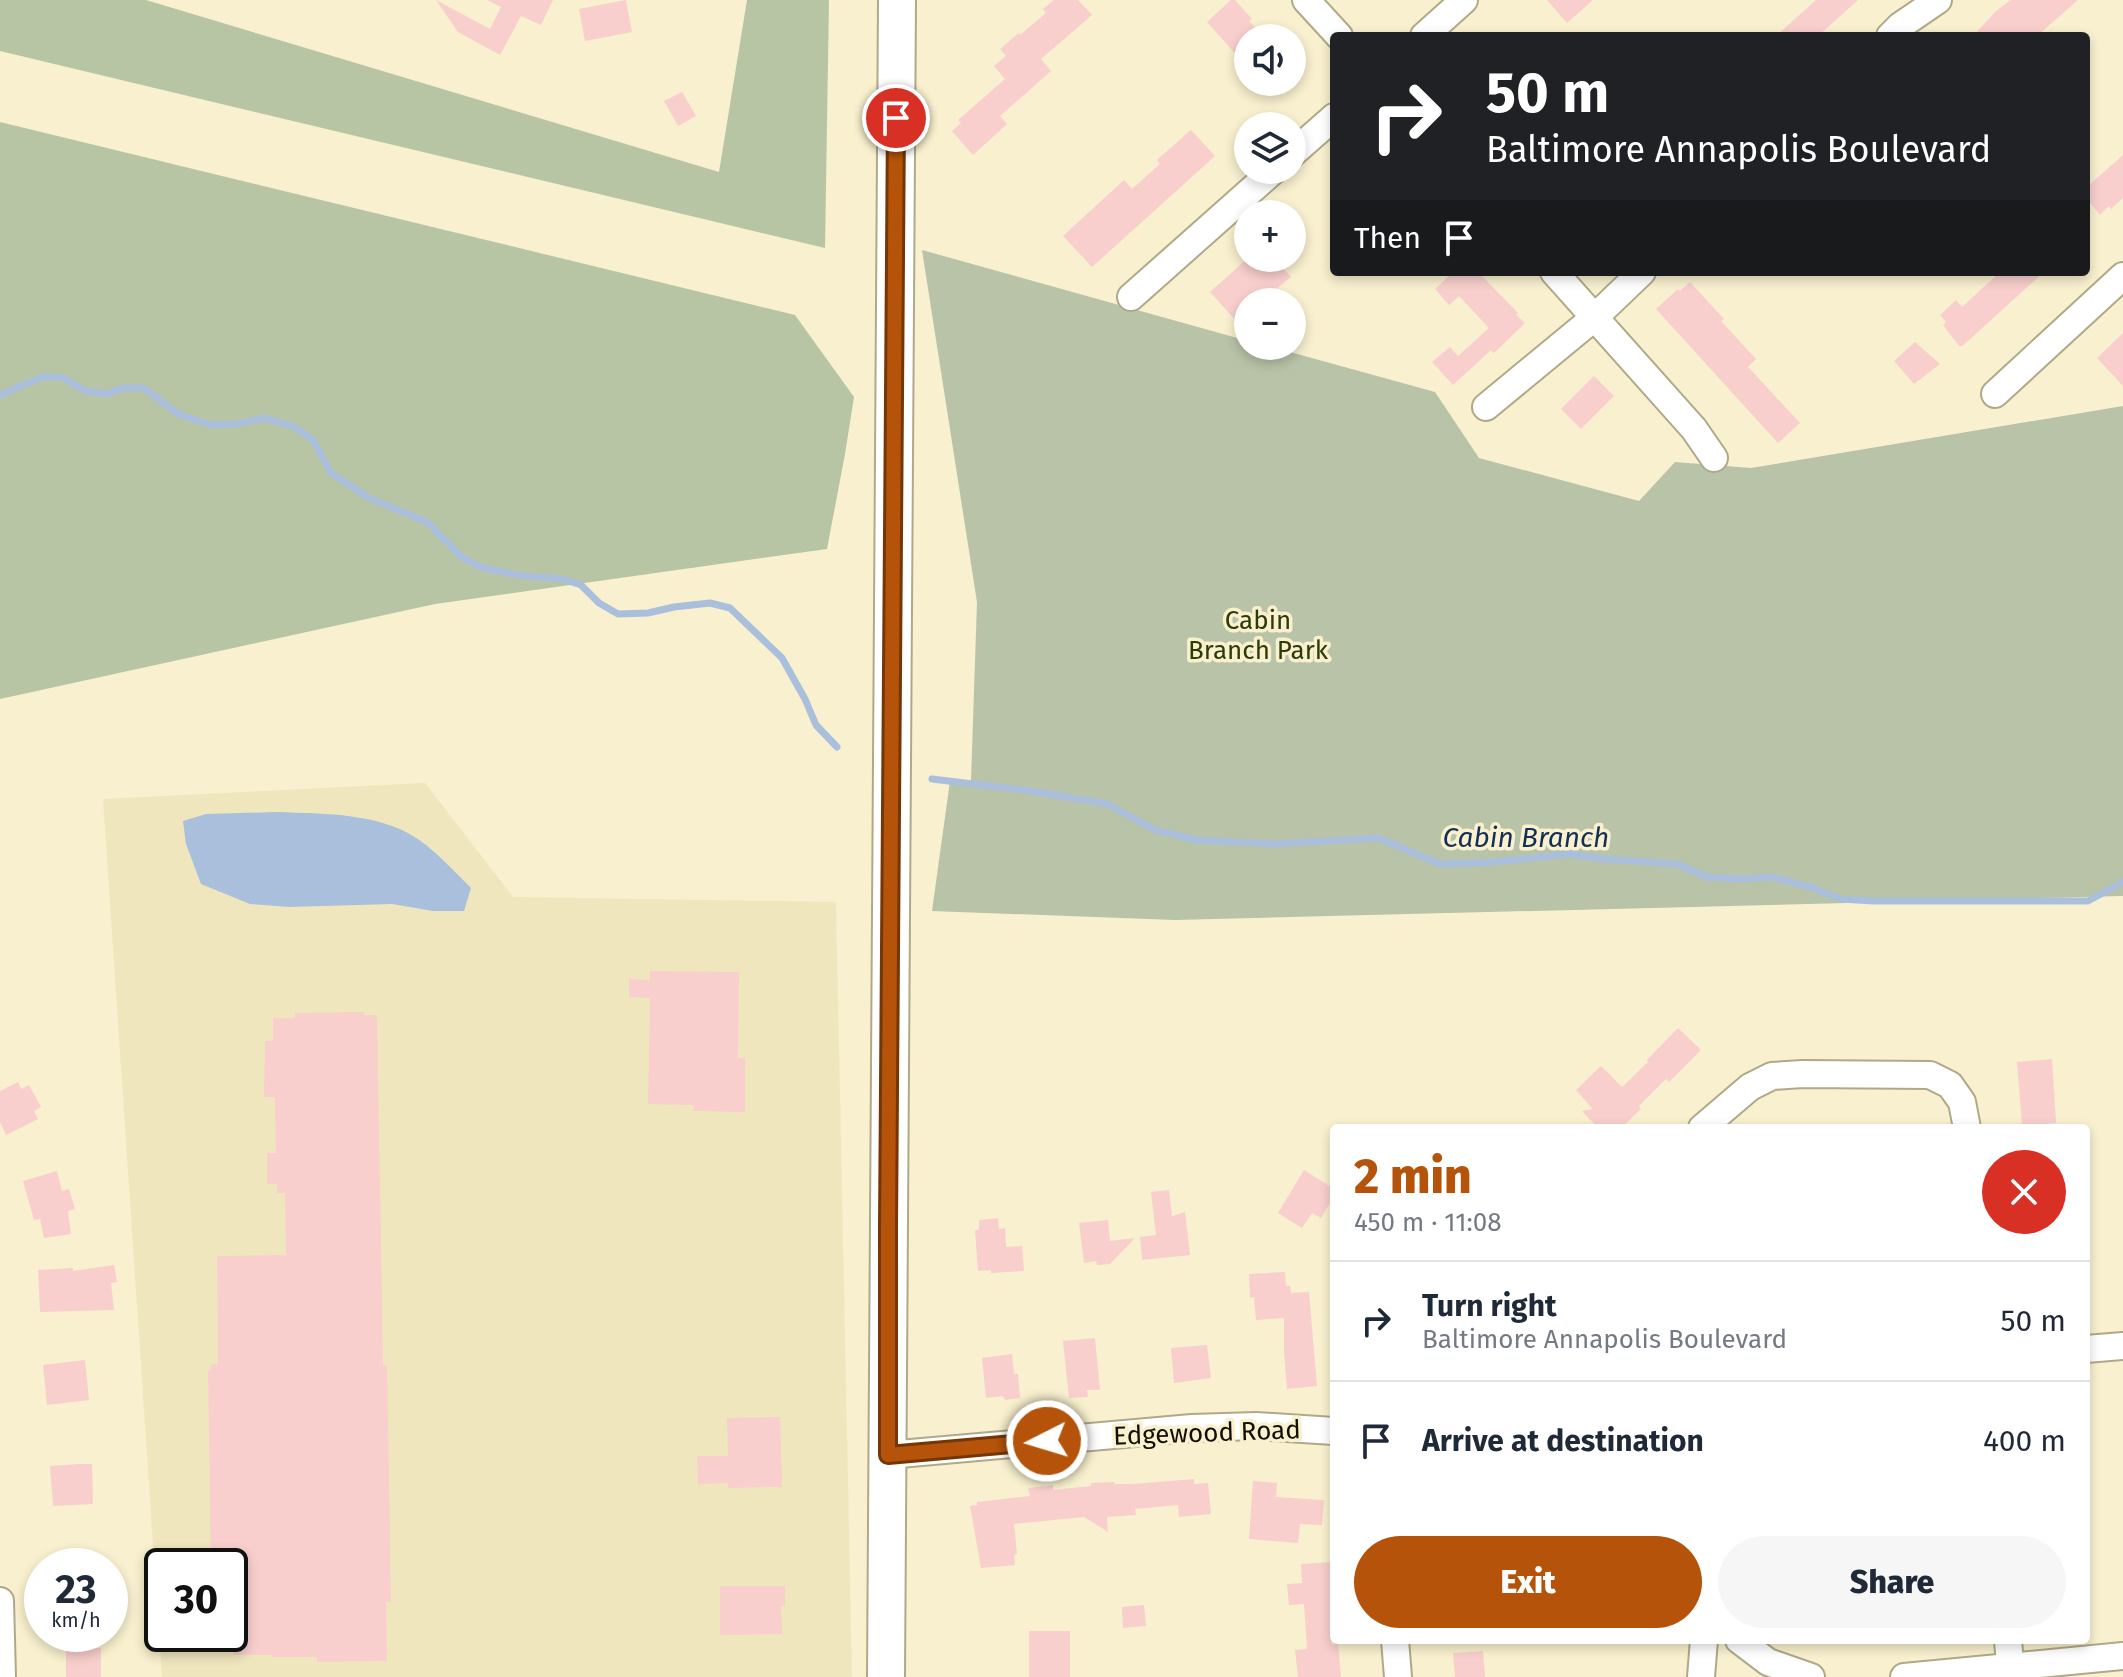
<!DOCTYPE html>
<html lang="en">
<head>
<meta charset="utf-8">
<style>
  :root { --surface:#fff; --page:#f6f6f7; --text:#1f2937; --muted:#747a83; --line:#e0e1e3; --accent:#b45309 }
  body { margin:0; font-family:"Fira Sans",sans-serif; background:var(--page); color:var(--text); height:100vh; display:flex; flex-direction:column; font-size:30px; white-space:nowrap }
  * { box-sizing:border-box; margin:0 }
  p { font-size:26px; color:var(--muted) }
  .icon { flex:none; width:44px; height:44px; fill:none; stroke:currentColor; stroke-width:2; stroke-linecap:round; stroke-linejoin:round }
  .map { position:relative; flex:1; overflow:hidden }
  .details { position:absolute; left:1330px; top:1124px; width:760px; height:520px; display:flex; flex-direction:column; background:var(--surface); border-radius:8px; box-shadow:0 4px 12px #0003 }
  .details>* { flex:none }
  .top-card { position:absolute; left:1330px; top:32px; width:760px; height:244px; border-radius:8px; box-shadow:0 4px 12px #0003; background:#202124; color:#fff; overflow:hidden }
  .controls { position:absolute; left:1234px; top:24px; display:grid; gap:16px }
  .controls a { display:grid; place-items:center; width:72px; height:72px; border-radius:50%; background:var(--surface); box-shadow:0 4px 12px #0003; font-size:40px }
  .speed { position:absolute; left:24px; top:1548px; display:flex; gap:16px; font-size:40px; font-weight:700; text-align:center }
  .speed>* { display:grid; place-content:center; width:104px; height:104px; border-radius:50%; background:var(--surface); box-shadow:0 4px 12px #0003; line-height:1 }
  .speed small { font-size:20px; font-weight:400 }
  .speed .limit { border:4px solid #111; border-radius:12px; background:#fff; color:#111 }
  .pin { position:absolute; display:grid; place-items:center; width:68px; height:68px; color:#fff; margin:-34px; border:4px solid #fff; border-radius:50%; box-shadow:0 2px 8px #0007 }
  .me { position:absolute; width:88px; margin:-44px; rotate:265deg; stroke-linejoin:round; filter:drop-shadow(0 0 6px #0008) }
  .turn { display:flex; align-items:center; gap:28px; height:168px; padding:0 24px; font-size:36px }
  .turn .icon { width:104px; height:104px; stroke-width:2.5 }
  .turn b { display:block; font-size:56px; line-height:68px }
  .then { display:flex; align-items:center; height:76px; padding:0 24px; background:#0003; gap:16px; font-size:30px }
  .round { display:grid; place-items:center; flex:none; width:84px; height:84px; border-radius:42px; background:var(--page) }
  .headline { display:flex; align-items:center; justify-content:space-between; height:136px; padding:0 24px }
  h1 { font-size:48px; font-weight:800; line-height:60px; color:var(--accent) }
  .action { display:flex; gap:16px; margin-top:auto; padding:16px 24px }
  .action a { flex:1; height:92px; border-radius:48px; background:var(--accent); color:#fff; font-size:32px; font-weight:800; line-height:92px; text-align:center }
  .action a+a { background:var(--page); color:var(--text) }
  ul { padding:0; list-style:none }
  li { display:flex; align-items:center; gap:24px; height:120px; padding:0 24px; border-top:2px solid var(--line) }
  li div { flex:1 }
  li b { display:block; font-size:30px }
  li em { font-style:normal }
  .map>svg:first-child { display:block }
  .built { fill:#efe6bd; fill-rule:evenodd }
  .green { fill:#b8c3a7 }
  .forest { fill:#b8c5a4 }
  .water { fill:#aabfdc }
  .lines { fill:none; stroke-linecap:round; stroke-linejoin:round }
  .stream { stroke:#aabfdc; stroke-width:7 }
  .building { fill:#f8cfcc }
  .street-casing { stroke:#b0a989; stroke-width:30 }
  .secondary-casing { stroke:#b0a989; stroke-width:40 }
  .street { stroke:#fff; stroke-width:26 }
  .secondary { stroke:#fff; stroke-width:36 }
  .route-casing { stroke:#753606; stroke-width:20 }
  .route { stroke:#b45309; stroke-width:14 }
  .labels { text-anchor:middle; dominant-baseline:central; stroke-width:7; stroke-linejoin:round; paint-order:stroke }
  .park-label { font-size:26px; fill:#2d3b05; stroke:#f8f0ce }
  .street-label { font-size:26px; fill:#120f04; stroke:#f8f0ce }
  .water-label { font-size:28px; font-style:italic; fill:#132f56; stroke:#f8f0ce }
</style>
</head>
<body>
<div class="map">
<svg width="2123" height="1677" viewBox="0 0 2123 1677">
  <rect width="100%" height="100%" fill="#f8f0ce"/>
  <!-- built -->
  <path class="built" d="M 425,783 L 513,897 L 836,902 L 852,1677 L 162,1677 L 103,799 ZM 162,1566 L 230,1566 L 230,1634 L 162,1634 Z"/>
  <!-- green -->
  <path class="green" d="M 922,250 L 1248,341 L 1248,346 L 1268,346 L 1435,392 L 1479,458 L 1639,501 L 1675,462 L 1751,468 L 2123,406 L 2123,896 L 1175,920 L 932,911 L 950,781 L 971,781 L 977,602 Z"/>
  <!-- forest -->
  <g class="forest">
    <path d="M 0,0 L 146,0 L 719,172 L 747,0 L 829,0 L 825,248 L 0,51 Z"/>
    <path d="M 0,122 L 795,315 L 854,397 L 845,454 L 827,549 L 435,604 L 0,699 Z"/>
  </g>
  <!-- water -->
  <path class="water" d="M 277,812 C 325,814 386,812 426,845 C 442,858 456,873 471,888 L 464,911 L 433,911 L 392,904 L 289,907 L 250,904 L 201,884 L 186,844 L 183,821 L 206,814 Z"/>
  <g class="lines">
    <!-- stream -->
    <g class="stream">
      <path d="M 0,395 L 42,377 L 62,377 L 85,391 L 108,394 L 122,388 L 144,388 L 178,414 L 211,425 L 236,424 L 264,418 L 295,427 L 313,440 L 331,473 L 369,498 L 427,522 L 463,558 L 483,568 L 524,576 L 563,579 L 581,585 L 599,603 L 618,614 L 648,613 L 674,607 L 710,603 L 730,608 L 782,658 L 805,699 L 816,725 L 837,747"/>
      <path d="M 932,779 L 1038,792 L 1107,804 L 1155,830 L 1196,840 L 1275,844 L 1378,838 L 1440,864 L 1494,862 L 1569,854 L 1604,859 L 1678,864 L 1706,877 L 1741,879 L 1773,877 L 1810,887 L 1841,899 L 1873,901 L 2088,901 L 2123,882"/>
    </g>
  </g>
  <!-- building -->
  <g class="building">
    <path d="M 436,0 L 490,29 L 501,7 L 487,0 L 553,0 L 541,25 L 521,16 L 500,55 L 458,32 Z"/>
    <path d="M 626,0 L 632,32 L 585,41 L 579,9 Z"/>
    <path d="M 1054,0 L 1078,0 L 1092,15 L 1041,59 L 1051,71 L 1000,116 L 1007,124 L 973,155 L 952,131 L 961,123 L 958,120 L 1005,79 L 994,66 L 1006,56 L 1000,49 L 1019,33 L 1020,35 L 1046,13 L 1043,9 Z"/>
    <path d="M 1231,0 L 1235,0 L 1252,19 L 1249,21 L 1265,38 L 1248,38 L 1248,68 L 1207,22 Z"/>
    <path d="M 1547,0 L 1593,0 L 1567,23 Z"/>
    <path d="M 1816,0 L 1858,0 L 1818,36 L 1776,36 Z"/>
    <path d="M 2011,0 L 2078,0 L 2037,36 L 1973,36 L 1996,11 Z"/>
    <path d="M 682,92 L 696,116 L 678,126 L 664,101 Z"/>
    <path d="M 1191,130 L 1215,156 L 1092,267 L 1063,236 L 1124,180 L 1132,189 L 1160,164 L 1157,160 Z"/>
    <path d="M 2123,155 L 2123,198 L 2111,209 L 2109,206 L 2100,215 L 2086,198 L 2086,188 Z"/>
    <path d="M 1248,258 L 1292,258 L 1282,267 L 1291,277 L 1260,302 L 1248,302 L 1248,313 L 1238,323 L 1210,292 Z"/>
    <path d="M 1453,272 L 1478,272 L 1518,313 L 1516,315 L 1525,323 L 1494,353 L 1491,350 L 1453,385 L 1432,362 L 1450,347 L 1458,356 L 1489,328 L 1459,296 L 1449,305 L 1435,289 Z"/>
    <path d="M 2000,272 L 2044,272 L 1969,340 L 1962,346 L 1959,346 L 1943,325 L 1946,322 L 1940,315 L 1956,300 L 1962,307 Z"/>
    <path d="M 1690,282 L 1724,319 L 1721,321 L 1756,359 L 1748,367 L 1800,423 L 1778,443 L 1656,309 L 1678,289 L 1680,291 Z"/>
    <path d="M 2123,333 L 2123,386 L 2097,358 Z"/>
    <path d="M 1915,342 L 1940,364 L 1914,384 L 1894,361 Z"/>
    <path d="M 1594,376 L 1614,396 L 1581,429 L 1561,409 Z"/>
    <path d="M 650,971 L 739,972 L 738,1058 L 745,1058 L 745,1112 L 693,1111 L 694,1105 L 648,1104 L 650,998 L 629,997 L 629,979 L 650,980 Z"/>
    <path d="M 364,1012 L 364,1015 L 377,1015 L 383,1365 L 387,1365 L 391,1602 L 386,1602 L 387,1661 L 317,1662 L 317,1657 L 273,1657 L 273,1655 L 233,1655 L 230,1566 L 211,1566 L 208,1370 L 211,1370 L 211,1364 L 218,1364 L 217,1256 L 286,1255 L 285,1193 L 277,1193 L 277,1184 L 267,1184 L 267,1153 L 276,1153 L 275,1097 L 264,1097 L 265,1041 L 273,1041 L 273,1018 L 295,1018 L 295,1013 Z"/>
    <path d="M 1678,1028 L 1701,1050 L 1669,1082 L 1666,1079 L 1639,1106 L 1641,1109 L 1621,1128 L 1598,1128 L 1582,1111 L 1593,1109 L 1576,1090 L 1601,1066 L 1622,1087 L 1648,1062 L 1647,1060 Z"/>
    <path d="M 2052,1059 L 2056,1123 L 2022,1126 L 2017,1062 Z"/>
    <path d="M 18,1082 L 21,1089 L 29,1085 L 41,1107 L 34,1111 L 38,1119 L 6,1135 L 0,1122 L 0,1091 Z"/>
    <path d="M 1304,1170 L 1334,1189 L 1334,1196 L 1321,1218 L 1312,1213 L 1302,1228 L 1278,1213 Z"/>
    <path d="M 57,1171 L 62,1191 L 69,1189 L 75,1209 L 68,1211 L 71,1234 L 44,1238 L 40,1219 L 34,1220 L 23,1181 Z"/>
    <path d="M 1169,1190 L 1172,1216 L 1185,1212 L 1190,1255 L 1142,1260 L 1140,1237 L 1156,1235 L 1151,1192 Z"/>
    <path d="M 998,1218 L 999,1229 L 1005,1228 L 1006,1247 L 1022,1246 L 1024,1271 L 991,1273 L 991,1270 L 978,1271 L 975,1230 L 979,1230 L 979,1220 Z"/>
    <path d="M 1108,1220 L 1110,1241 L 1135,1238 L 1110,1264 L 1097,1265 L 1096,1261 L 1084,1263 L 1079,1223 Z"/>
    <path d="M 114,1265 L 117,1282 L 111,1283 L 114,1310 L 40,1312 L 38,1270 L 73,1268 L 73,1271 Z"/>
    <path d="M 1285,1272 L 1286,1286 L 1290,1286 L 1291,1293 L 1309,1292 L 1317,1386 L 1287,1389 L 1284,1352 L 1284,1318 L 1256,1320 L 1254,1297 L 1250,1298 L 1249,1274 Z"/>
    <path d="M 1095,1338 L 1100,1390 L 1087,1390 L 1088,1397 L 1069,1398 L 1063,1341 Z"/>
    <path d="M 1207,1345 L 1211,1378 L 1174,1383 L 1171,1348 Z"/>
    <path d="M 1012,1354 L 1014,1374 L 1018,1374 L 1020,1398 L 1005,1400 L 1003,1396 L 986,1398 L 982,1358 Z"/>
    <path d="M 85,1360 L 89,1400 L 47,1405 L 43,1365 Z"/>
    <path d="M 780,1417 L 782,1487 L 728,1488 L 728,1483 L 698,1484 L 697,1456 L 728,1456 L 727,1418 Z"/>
    <path d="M 79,1464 L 92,1464 L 93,1504 L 53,1506 L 50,1466 Z"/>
    <path d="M 1194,1479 L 1194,1484 L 1208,1483 L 1211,1514 L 1179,1517 L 1178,1505 L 1135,1509 L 1136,1515 L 1107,1517 L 1108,1532 L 1084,1517 L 1014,1524 L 1017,1554 L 1014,1555 L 1015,1565 L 981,1568 L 970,1506 L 977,1505 L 977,1502 L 1030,1496 L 1028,1488 L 1053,1485 L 1053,1490 L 1091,1486 L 1091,1483 L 1114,1482 L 1114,1484 L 1133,1484 Z"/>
    <path d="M 1253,1481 L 1277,1483 L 1276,1497 L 1324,1500 L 1322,1525 L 1300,1524 L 1298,1543 L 1249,1539 Z"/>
    <path d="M 1332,1562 L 1334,1600 L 1330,1600 L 1331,1644 L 1338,1643 L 1341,1677 L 1298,1677 L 1295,1650 L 1307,1649 L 1304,1604 L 1289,1605 L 1287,1584 L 1302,1583 L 1301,1564 Z"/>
    <path d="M 720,1586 L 785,1586 L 785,1606 L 781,1606 L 782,1634 L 720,1635 Z"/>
    <path d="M 1144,1605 L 1146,1626 L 1123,1628 L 1122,1607 Z"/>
    <rect x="1029" y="1631" width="41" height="46"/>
    <rect x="66" y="1648" width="35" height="29"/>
    <path d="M 1483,1651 L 1485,1677 L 1455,1677 L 1453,1653 Z"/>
  </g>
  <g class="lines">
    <defs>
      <g id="street">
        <path d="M 1306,0 L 1339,36"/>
        <path d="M 1424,36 L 1464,0"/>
        <path d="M 1890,36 L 1900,26 L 1938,0"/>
        <path d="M 1292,154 L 1334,117"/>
        <path d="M 1554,272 L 1694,429 L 1714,458"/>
        <path d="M 1131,297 L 1274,170"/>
        <path d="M 1995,394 L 2123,276"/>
        <path d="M 1486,407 L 1595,317 L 1642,272"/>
        <path d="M 1702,1128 L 1750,1087 L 1772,1076 L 1802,1074 L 1930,1075 L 1950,1085 L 1962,1102 L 1967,1128"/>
        <path d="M 2086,1349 L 2123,1346"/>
        <path d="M 888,1455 L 1192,1428 L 1256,1426 L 1334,1431"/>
        <path d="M 0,1601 L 2,1677"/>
        <path d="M 1395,1640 L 1398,1677"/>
        <path d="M 1739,1640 L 1768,1662 L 1811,1677"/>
        <path d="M 2008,1640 L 2011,1677"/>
        <path d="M 1701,1677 L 1704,1640"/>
        <path d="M 1904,1677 L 2123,1656"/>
      </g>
      <path id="secondary" d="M 886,1677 L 897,0"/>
    </defs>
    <!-- street casing -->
    <use href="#street" class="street-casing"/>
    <!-- secondary casing -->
    <use href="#secondary" class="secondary-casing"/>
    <!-- street -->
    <use href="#street" class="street"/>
    <!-- secondary -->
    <use href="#secondary" class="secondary"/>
  </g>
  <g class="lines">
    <defs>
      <path id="route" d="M 896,118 L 888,1227 L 888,1455 L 1047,1441"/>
    </defs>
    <!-- route casing -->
    <use href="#route" class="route-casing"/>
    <!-- route -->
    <use href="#route" class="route"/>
  </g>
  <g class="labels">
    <!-- park labels -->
    <g class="park-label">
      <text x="1258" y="620">Cabin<tspan x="1258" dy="30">Branch Park</tspan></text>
    </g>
    <!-- street labels -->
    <g class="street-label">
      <text transform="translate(1207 1433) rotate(-2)">Edgewood Road</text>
    </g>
    <!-- water labels -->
    <g class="water-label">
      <text x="1526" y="837">Cabin Branch</text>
    </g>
  </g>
</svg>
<div class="controls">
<a><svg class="icon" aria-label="sound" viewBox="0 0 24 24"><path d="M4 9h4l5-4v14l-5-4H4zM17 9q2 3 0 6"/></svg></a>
<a><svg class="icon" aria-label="layers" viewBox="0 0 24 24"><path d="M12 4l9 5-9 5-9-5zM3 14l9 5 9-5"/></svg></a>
<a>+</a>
<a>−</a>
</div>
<div class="speed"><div>23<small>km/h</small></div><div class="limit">30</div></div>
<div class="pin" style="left:896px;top:118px;background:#d93025"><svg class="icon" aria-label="arrive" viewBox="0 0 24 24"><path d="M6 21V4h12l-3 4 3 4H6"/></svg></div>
<svg class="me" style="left:1047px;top:1441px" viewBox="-20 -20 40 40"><circle r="17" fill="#b45309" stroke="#fff" stroke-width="3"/><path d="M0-11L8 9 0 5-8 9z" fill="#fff"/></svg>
<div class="top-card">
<div class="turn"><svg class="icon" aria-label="right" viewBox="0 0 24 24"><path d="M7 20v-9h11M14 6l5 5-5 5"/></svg><div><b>50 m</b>Baltimore Annapolis Boulevard</div></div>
<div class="then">Then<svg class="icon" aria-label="arrive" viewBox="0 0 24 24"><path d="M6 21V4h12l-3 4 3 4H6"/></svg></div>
</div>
<section class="details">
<div class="headline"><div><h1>2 min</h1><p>450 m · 11:08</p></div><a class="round" style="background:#d93025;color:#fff"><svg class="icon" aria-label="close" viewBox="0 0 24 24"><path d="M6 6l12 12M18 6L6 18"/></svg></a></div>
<ul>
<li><svg class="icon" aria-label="right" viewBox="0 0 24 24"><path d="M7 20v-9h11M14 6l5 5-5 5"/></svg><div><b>Turn right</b><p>Baltimore Annapolis Boulevard</p></div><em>50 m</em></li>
<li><svg class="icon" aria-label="arrive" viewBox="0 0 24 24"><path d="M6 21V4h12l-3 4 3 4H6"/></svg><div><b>Arrive at destination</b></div><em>400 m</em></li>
</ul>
<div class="action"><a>Exit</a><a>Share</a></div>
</section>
</div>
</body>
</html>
